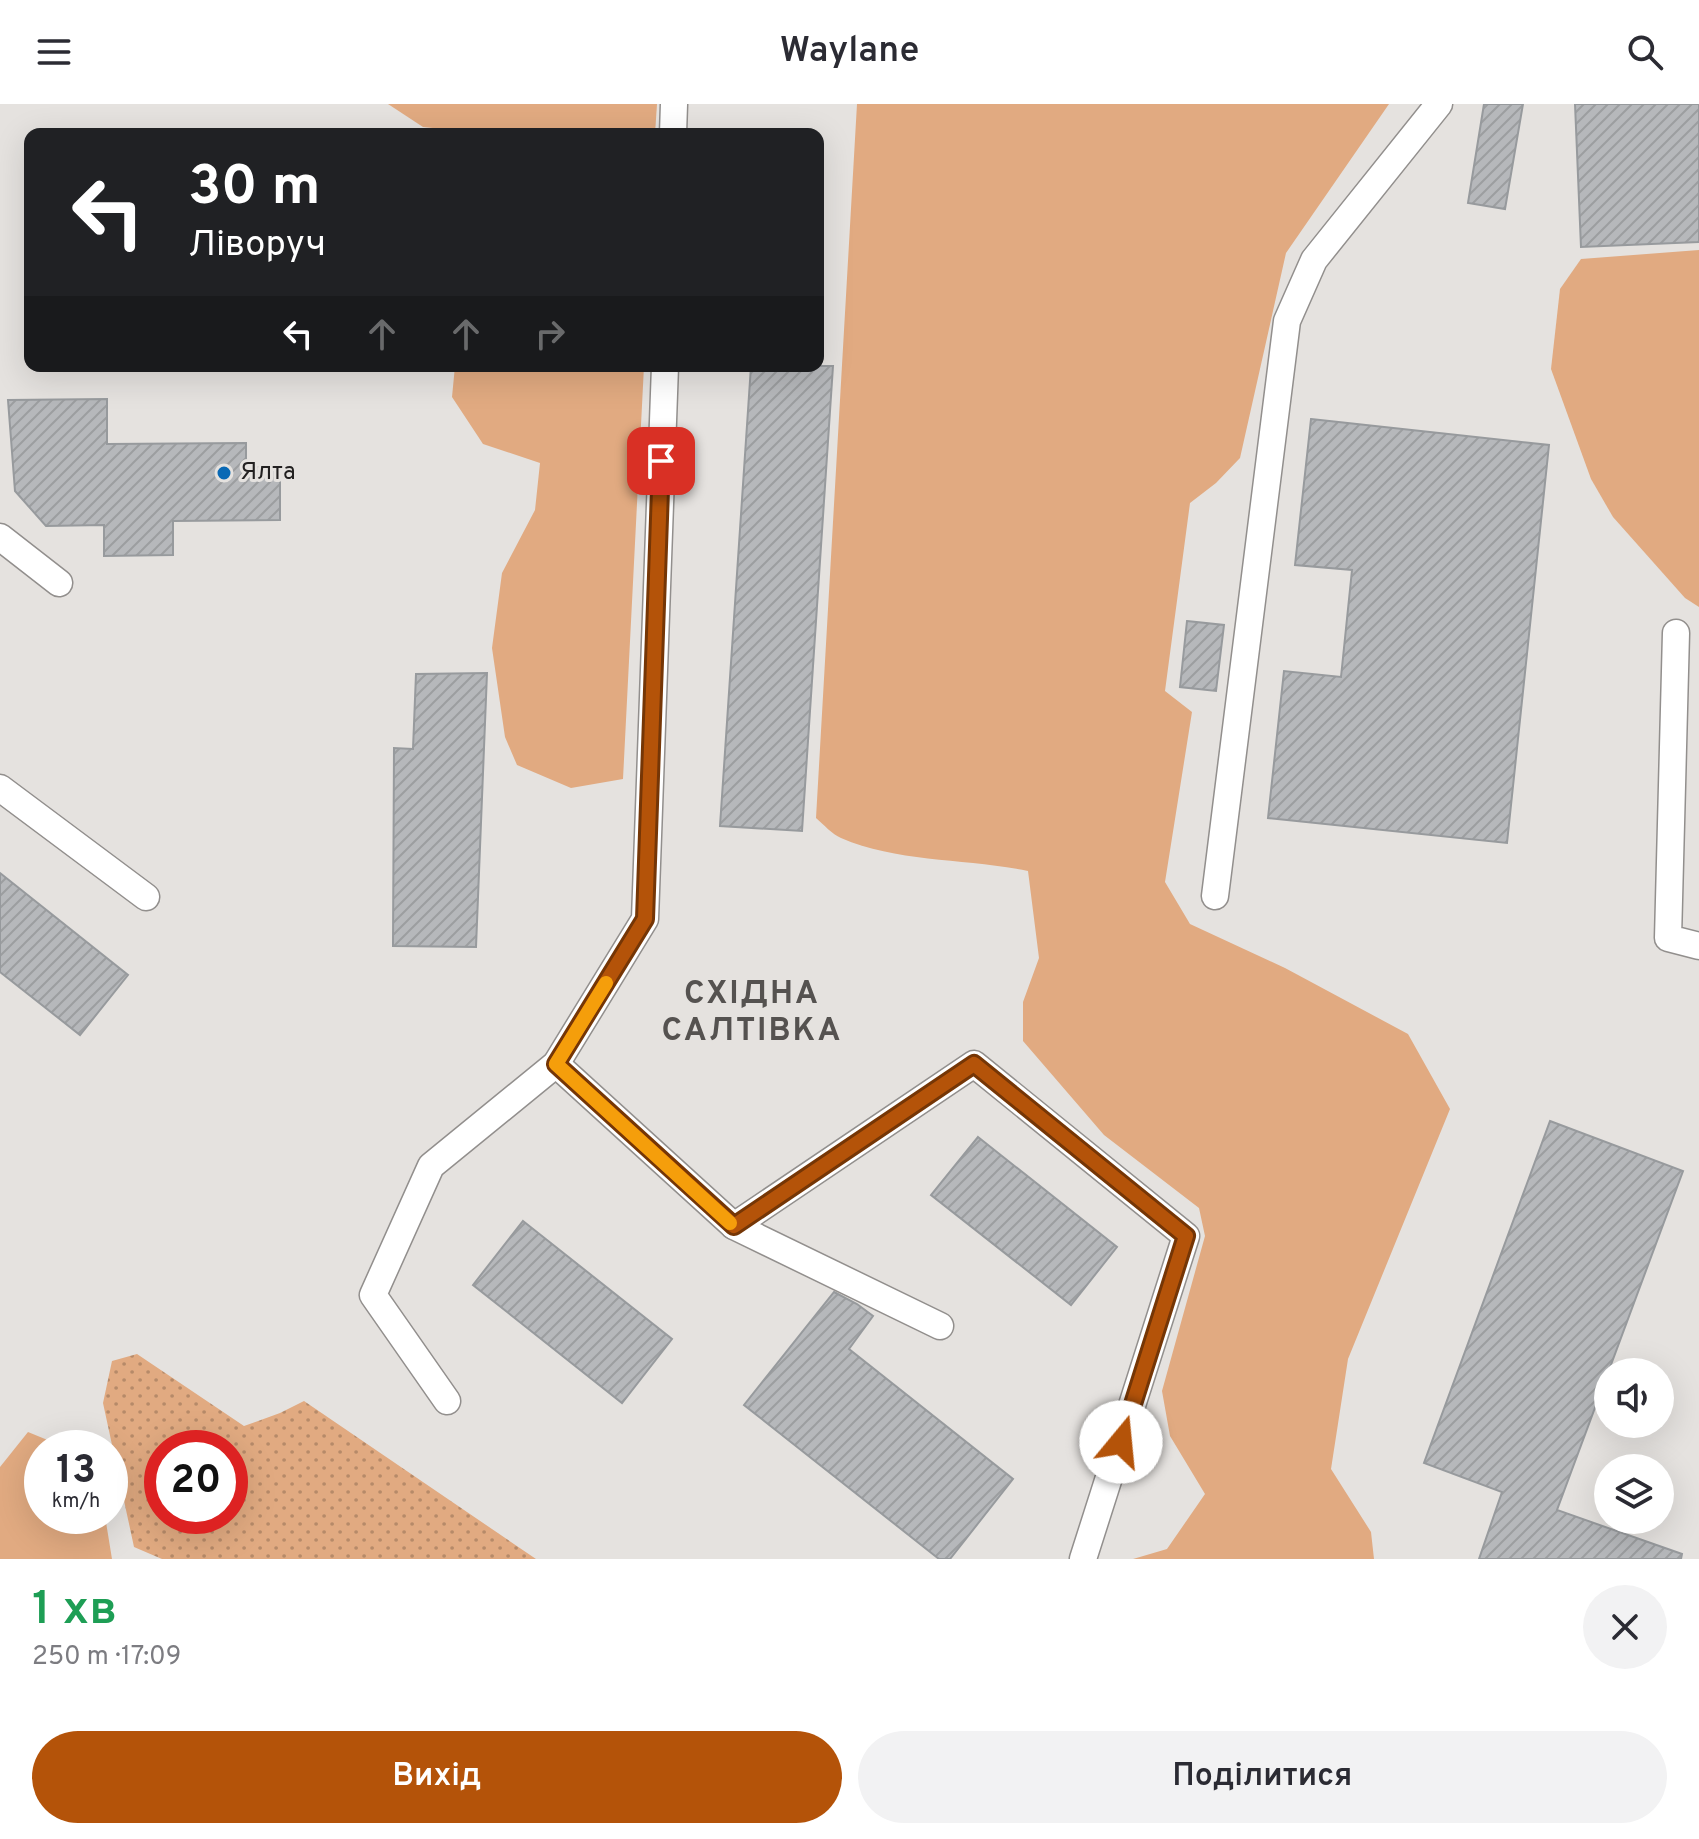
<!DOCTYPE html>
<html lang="uk">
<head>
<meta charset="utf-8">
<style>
  :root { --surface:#fff; --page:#f2f2f3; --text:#2b2b33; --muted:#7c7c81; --accent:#b45309 }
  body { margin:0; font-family:Overpass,sans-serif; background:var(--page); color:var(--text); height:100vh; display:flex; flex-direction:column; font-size:30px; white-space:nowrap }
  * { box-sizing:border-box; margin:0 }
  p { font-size:26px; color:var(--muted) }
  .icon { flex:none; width:44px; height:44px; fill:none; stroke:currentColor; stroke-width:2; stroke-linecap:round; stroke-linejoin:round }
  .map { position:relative; height:1455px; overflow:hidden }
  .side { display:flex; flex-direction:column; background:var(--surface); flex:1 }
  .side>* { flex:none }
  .top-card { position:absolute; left:24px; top:24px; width:800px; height:244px; border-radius:16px; box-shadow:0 8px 32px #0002; background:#202124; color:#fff; overflow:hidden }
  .buttons { position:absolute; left:1594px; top:1254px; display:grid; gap:16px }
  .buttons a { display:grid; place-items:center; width:80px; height:80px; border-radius:50%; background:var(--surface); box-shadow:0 8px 32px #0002; font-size:40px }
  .speed { position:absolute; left:24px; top:1326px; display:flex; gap:16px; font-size:40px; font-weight:700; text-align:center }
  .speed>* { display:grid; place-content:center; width:104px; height:104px; border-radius:50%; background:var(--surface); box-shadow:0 8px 32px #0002; line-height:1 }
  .speed small { font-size:20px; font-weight:400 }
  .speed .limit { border:12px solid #d22; background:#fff; color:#111 }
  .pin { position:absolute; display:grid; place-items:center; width:68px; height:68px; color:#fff; margin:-34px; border-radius:16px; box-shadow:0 4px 12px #0006 }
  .me { position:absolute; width:88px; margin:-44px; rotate:17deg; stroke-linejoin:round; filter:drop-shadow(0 0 6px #0008) }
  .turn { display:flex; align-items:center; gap:28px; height:168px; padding:0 32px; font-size:36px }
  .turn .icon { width:104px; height:104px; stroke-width:2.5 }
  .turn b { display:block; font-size:56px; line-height:68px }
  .lanes { display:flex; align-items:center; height:76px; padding:0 32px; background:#0003; justify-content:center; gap:40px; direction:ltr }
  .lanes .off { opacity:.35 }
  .round { display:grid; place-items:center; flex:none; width:84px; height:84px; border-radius:42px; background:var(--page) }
  .overview { display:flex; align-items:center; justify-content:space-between; height:136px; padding:0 32px }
  h1 { font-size:48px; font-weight:600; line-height:60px; color:#1e9e55 }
  .primary-button { display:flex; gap:16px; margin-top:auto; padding:16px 32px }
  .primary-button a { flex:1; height:92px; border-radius:48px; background:var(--accent); color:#fff; font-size:32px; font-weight:600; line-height:92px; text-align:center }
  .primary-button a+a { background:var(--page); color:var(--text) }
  header { display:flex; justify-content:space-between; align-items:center; height:104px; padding:0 32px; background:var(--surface); font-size:36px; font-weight:600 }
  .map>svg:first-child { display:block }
  .grass { fill:url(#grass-dots); fill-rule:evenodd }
  .garden { fill:#e1aa81 }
  .building { fill:url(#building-hatch); stroke:#979a9d; stroke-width:2 }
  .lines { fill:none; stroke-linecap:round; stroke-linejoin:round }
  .service-casing { stroke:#928f8d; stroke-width:29 }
  .service { stroke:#fff; stroke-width:26 }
  .route-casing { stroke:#753606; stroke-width:20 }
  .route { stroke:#b45309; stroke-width:14 }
  .slow { stroke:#f59e0b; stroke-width:14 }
  .poi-dot { fill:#0969b5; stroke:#e5e2df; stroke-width:3 }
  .labels { text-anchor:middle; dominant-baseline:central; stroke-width:6; stroke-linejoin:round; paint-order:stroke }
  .poi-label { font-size:24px; fill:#222020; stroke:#e5e2df; text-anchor:start }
  .district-label { font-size:32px; font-weight:bold; letter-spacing:2px; fill:#555250; stroke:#e5e2df }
</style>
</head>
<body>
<header><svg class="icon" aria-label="menu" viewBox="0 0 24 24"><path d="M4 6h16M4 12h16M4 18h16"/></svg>Waylane<svg class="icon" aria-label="search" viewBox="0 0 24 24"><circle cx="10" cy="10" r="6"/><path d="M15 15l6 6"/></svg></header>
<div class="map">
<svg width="1699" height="1455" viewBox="0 0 1699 1455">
  <defs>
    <pattern id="grass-dots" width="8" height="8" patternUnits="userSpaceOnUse" patternTransform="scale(2)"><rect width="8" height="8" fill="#e1aa81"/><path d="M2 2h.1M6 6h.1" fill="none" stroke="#b68a69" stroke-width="1.8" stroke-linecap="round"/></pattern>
    <pattern id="building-hatch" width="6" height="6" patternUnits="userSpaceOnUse" patternTransform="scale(2)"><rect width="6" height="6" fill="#b6b8bb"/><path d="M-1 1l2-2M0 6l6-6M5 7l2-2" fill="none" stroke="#9c9ea0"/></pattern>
  </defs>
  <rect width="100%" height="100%" fill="#e5e2df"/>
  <!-- grass -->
  <path class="grass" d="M 137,1250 L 244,1322 L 280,1309 L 304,1297 L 536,1455 L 162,1455 L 134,1443 L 103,1299 L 112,1257 ZM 162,1344 L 230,1344 L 230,1412 L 162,1412 Z"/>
  <!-- garden -->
  <g class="garden">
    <path d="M 388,0 L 657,0 L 655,30 L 491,30 L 423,23 Z"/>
    <path d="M 857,0 L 1389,0 L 1286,149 L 1240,354 L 1216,379 L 1190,399 L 1165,587 L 1192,608 L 1165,778 L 1190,820 L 1285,864 L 1408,930 L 1450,1005 L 1348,1255 L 1331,1365 L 1371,1428 L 1374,1455 L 1133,1455 L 1167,1445 L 1205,1390 L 1170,1332 L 1162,1287 L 1205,1132 L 1199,1104 L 1104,1031 L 1023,937 L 1023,898 L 1039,854 L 1028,767 C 966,754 899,759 841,734 C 832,730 824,721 816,714 Z"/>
    <path d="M 1699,146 L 1699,503 L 1685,494 L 1613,413 L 1591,375 L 1551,265 L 1560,185 L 1581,155 Z"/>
    <path d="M 455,262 L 644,262 L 623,675 L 571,684 L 517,661 L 505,633 L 492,544 L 502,469 L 535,406 L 540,359 L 483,340 L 452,293 Z"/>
    <path d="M 28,1328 L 67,1344 L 42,1344 L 42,1412 L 105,1412 L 112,1455 L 0,1455 L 0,1363 Z"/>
  </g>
  <!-- building -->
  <g class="building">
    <path d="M 1484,0 L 1523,0 L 1505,105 L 1468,99 Z"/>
    <path d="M 1575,0 L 1699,0 L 1699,138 L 1581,143 Z"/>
    <path d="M 751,262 L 833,262 L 802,727 L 720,722 Z"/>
    <path d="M 107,295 L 107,340 L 246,339 L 246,363 L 280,363 L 280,416 L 173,417 L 173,451 L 104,452 L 104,421 L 46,422 L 15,387 L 8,296 Z"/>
    <path d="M 1311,315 L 1549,341 L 1507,739 L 1268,714 L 1284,567 L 1341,573 L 1352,466 L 1295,461 Z"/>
    <path d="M 1187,517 L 1224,521 L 1216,587 L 1180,583 Z"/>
    <path d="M 487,569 L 476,843 L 393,842 L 394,644 L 413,645 L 416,570 Z"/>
    <path d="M 0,769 L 128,871 L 80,931 L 0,868 Z"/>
    <path d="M 1550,1017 L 1683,1067 L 1557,1406 L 1682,1450 L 1681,1455 L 1479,1455 L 1502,1388 L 1424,1359 Z"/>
    <path d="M 978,1033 L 1117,1143 L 1071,1201 L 931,1091 Z"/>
    <path d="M 523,1117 L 672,1235 L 622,1299 L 473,1181 Z"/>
    <path d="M 834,1188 L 857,1200 L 873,1212 L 849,1245 L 1013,1375 L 950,1455 L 939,1455 L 744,1301 Z"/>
  </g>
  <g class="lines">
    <defs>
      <g id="service">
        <path d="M 673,30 L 674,0"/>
        <path d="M 0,433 L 59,479"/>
        <path d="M 1676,529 L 1668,834 L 1699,842"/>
        <path d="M 0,684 L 146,793"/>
        <path d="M 1215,792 L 1287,217 L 1314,156 L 1439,0"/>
        <path d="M 556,960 L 734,1122 L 974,960 L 1186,1132 L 1083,1455"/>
        <path d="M 734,1122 L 940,1222"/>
        <path d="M 447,1297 L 373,1191 L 431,1062 L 556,960 L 645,815 L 665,262"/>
      </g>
    </defs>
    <!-- service casing -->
    <use href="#service" class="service-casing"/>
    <!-- service -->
    <use href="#service" class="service"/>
  </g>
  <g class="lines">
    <defs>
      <path id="route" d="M 661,357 L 645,815 L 556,960 L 734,1122 L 974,960 L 1186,1132 L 1121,1338"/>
    </defs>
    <!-- route casing -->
    <use href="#route" class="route-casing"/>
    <!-- route -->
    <use href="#route" class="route"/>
    <!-- slow -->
    <path class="slow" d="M 606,879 L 556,960 L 730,1119"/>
  </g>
  <!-- markers -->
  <circle class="poi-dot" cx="224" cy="369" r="8"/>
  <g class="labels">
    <!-- poi labels -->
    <g class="poi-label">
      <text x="240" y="369">Ялта</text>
    </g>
    <!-- district labels -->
    <g class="district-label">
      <text x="752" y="891">СХІДНА<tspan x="752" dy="37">САЛТІВКА</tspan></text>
    </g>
  </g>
</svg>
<div class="buttons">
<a><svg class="icon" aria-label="sound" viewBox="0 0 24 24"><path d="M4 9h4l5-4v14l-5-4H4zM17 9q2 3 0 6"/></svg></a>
<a><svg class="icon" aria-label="layers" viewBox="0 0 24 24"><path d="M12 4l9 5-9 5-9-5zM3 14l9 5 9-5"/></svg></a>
</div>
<div class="speed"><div>13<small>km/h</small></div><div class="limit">20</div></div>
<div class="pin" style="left:661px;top:357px;background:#d93025"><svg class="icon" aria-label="arrive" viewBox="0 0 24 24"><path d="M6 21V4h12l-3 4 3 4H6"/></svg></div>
<svg class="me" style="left:1121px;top:1338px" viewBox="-20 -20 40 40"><circle r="19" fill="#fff"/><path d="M0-13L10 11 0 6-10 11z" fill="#b45309"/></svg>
<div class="top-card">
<div class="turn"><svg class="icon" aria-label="left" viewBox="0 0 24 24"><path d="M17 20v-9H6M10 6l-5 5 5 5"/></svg><div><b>30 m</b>Ліворуч</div></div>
<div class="lanes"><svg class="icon" aria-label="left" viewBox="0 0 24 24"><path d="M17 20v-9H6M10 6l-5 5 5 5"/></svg><svg class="icon off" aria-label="ahead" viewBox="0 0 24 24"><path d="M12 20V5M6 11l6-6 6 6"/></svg><svg class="icon off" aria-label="ahead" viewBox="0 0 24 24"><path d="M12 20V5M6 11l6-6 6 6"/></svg><svg class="icon off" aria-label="right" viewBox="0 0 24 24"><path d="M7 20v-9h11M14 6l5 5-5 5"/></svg></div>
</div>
</div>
<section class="side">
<div class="overview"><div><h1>1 хв</h1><p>250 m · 17:09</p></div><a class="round"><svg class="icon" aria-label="close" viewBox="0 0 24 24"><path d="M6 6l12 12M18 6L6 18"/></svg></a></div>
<div class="primary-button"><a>Вихід</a><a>Поділитися</a></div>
</section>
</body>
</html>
